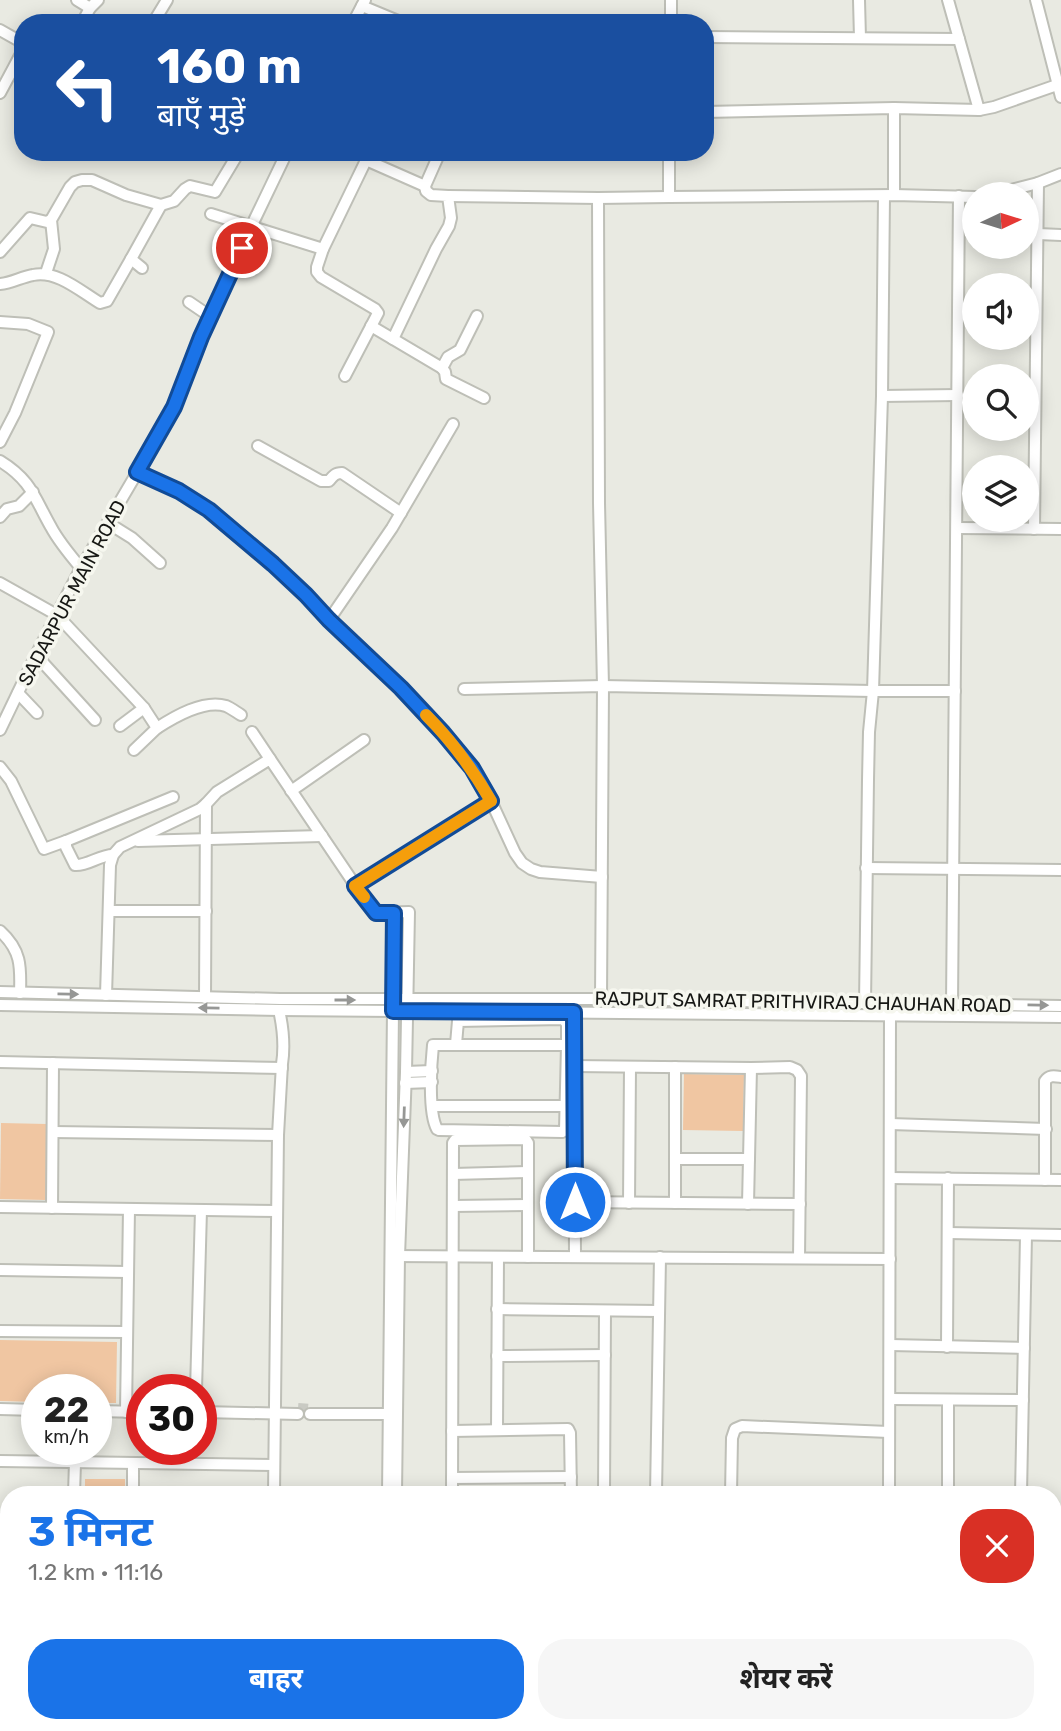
<!DOCTYPE html>
<html lang="hi">
<head>
<meta charset="utf-8">
<style>
  :root { --surface:#fff; --page:#f6f6f6; --text:#222; --muted:#767676; --accent:#1a73e8 }
  body { margin:0; font-family:Rubik,"Noto Sans Devanagari",sans-serif; background:var(--page); color:var(--text); height:100vh; display:flex; flex-direction:column; font-size:26px; white-space:nowrap }
  * { box-sizing:border-box; margin:0 }
  p { font-size:23px; color:var(--muted) }
  .icon { flex:none; width:38px; height:38px; fill:none; stroke:currentColor; stroke-width:2; stroke-linecap:round; stroke-linejoin:round }
  .map { position:relative; flex:1; overflow:hidden }
  .side { position:absolute; left:0px; top:1486px; width:1062px; height:247px; display:flex; flex-direction:column; background:var(--surface); border-radius:28px 28px 0 0; box-shadow:0 4px 18px #0003 }
  .side>* { flex:none }
  .hud { position:absolute; left:14px; top:14px; width:700px; height:147px; border-radius:28px; box-shadow:0 4px 18px #0003; background:#1a4fa0; color:#fff; overflow:hidden }
  .needle { width:46px; rotate:86deg }
  .fabs { position:absolute; left:962px; top:182px; display:grid; gap:14px }
  .fabs a { display:grid; place-items:center; width:77px; height:77px; border-radius:50%; background:var(--surface); box-shadow:0 4px 18px #0003; font-size:35px }
  .speed { position:absolute; left:21px; top:1374px; display:flex; gap:14px; font-size:35px; font-weight:700; text-align:center }
  .speed>* { display:grid; place-content:center; width:91px; height:91px; border-radius:50%; background:var(--surface); box-shadow:0 4px 18px #0003; line-height:1 }
  .speed small { font-size:18px; font-weight:400 }
  .speed .limit { border:10px solid #d22; background:#fff; color:#111 }
  .pin { position:absolute; display:grid; place-items:center; width:60px; height:60px; color:#fff; margin:-30px; border:4px solid #fff; border-radius:50%; box-shadow:0 2px 7px #0007 }
  .me { position:absolute; width:77px; margin:-38px; rotate:0deg; stroke-linejoin:round; filter:drop-shadow(0 0 5px #0008) }
  .turn { display:flex; align-items:center; gap:24px; height:147px; padding:0 28px; font-size:32px }
  .turn .icon { width:91px; height:91px; stroke-width:2.5 }
  .turn b { display:block; font-size:49px; line-height:60px }
  .round { display:grid; place-items:center; flex:none; width:74px; height:74px; border-radius:28px; background:var(--page) }
  .overview { display:flex; align-items:center; justify-content:space-between; height:119px; padding:0 28px }
  h1 { font-size:42px; font-weight:700; line-height:52px; color:var(--accent) }
  .button { display:flex; gap:14px; margin-top:auto; padding:14px 28px }
  .button a { flex:1; height:80px; border-radius:28px; background:var(--accent); color:#fff; font-size:28px; font-weight:700; line-height:80px; text-align:center }
  .button a+a { background:var(--page); color:var(--text) }
  .map>svg:first-child { display:block }
  .grass { fill:#f0c6a2 }
  .lines { fill:none; stroke-linecap:round; stroke-linejoin:round }
  .minor-tunnel { stroke:#c9cac3; stroke-width:10; stroke-dasharray:10 5; stroke-linecap:butt }
  .minor-casing { stroke:#bebfb7; stroke-width:14 }
  .minor { stroke:#fff; stroke-width:10 }
  .oneway { fill:#969795 }
  .route-casing { stroke:#114b97; stroke-width:18 }
  .route { stroke:#1a73e8; stroke-width:12 }
  .slow { stroke:#f59e0b; stroke-width:12 }
  .labels { text-anchor:middle; dominant-baseline:central; stroke-width:7; stroke-linejoin:round; paint-order:stroke }
  .street-label { font-size:19px; fill:#161714; stroke:#f6f7ef }
</style>
</head>
<body>
<div class="map">
<svg width="1061" height="1731" viewBox="0 0 1061 1731">
  <rect width="100%" height="100%" fill="#e9eae2"/>
  <!-- grass -->
  <g class="grass">
    <path d="M 684,1074 L 744,1075 L 743,1131 L 683,1130 Z"/>
    <path d="M 1,1123 L 47,1124 L 46,1200 L 0,1199 Z"/>
    <path d="M 0,1340 L 117,1342 L 116,1403 L 96,1403 L 96,1390 L 37,1390 L 37,1402 L 0,1401 Z"/>
    <rect x="85" y="1479" width="40" height="15"/>
  </g>
  <g class="lines">
    <!-- minor-tunnel -->
    <path class="minor-tunnel" d="M 298,1408 L 310,1409"/>
    <defs>
      <g id="minor">
        <path d="M 77,0 L 90,8"/>
        <path d="M 671,0 L 671,23"/>
        <path d="M 859,0 L 860,38"/>
        <path d="M 948,0 L 979,110"/>
        <path d="M 1036,0 L 1061,97"/>
        <path d="M 362,6 L 403,23"/>
        <path d="M 82,23 L 90,8 L 98,0"/>
        <path d="M 153,23 L 167,0"/>
        <path d="M 353,23 L 365,0"/>
        <path d="M 0,30 L 23,43"/>
        <path d="M 705,37 L 959,39"/>
        <path d="M 0,93 L 23,50"/>
        <path d="M 894,108 L 894,195"/>
        <path d="M 705,112 L 894,108 L 979,110 L 994,107 L 1057,85"/>
        <path d="M 440,152 L 425,186 L 426,191 L 431,195 L 448,196 L 451,218 L 449,226 L 436,249 L 393,339 L 442,368 L 445,372 L 446,379 L 484,398"/>
        <path d="M 669,152 L 669,197 L 894,195 L 975,197"/>
        <path d="M 366,160 L 425,186"/>
        <path d="M 995,194 L 1038,183 L 1061,174"/>
        <path d="M 448,196 L 598,198 L 669,197"/>
        <path d="M 598,198 L 599,503 L 603,686 L 601,999"/>
        <path d="M 211,214 L 323,249"/>
        <path d="M 1038,234 L 1061,235"/>
        <path d="M 0,252 L 30,218 L 47,222 L 51,220"/>
        <path d="M 142,268 L 131,259 L 161,205"/>
        <path d="M 46,273 L 54,249 L 51,220 L 70,187 L 75,182 L 82,180 L 92,180 L 126,195 L 161,205 L 174,201 L 185,189 L 190,186 L 215,192 L 239,152"/>
        <path d="M 0,284 C 12,283 21,277 33,275 C 57,270 80,291 100,303 L 107,301 L 131,259"/>
        <path d="M 189,302 L 211,317"/>
        <path d="M 0,322 L 28,324 L 48,332 L 15,413 L 0,442"/>
        <path d="M 371,326 L 393,339"/>
        <path d="M 442,368 L 448,357 L 460,350 L 477,316"/>
        <path d="M 345,376 L 378,313 L 375,309 L 321,277 L 317,272 L 317,267 L 323,249 L 370,152"/>
        <path d="M 882,396 L 958,395"/>
        <path d="M 258,446 L 321,481 L 329,481 C 333,476 335,473 342,473 L 401,513"/>
        <path d="M 0,461 C 31,480 34,497 51,527 C 59,542 70,555 81,568"/>
        <path d="M 137,472 L 179,491 L 209,510 L 241,535 L 306,595 L 329,620 L 401,688 L 443,733 L 472,768 L 491,801 L 515,853 L 522,863 L 531,869 L 540,872 L 602,877"/>
        <path d="M 0,517 L 7,509 L 19,506 L 33,492"/>
        <path d="M 108,523 L 132,538 L 160,563"/>
        <path d="M 957,528 L 1061,529"/>
        <path d="M 1034,529 L 1038,183"/>
        <path d="M 0,583 L 57,615 L 144,708 L 157,728 L 134,750"/>
        <path d="M 329,620 L 392,528 L 453,424"/>
        <path d="M 36,655 L 95,720"/>
        <path d="M 464,689 L 603,686 L 873,691 L 955,691"/>
        <path d="M 18,693 L 37,713"/>
        <path d="M 120,726 L 144,708"/>
        <path d="M 157,728 C 174,717 204,699 226,706 C 231,708 236,712 241,715"/>
        <path d="M 0,730 L 36,655 L 81,568 L 168,420 L 180,394 L 201,337 L 252,225 L 287,152"/>
        <path d="M 252,732 L 270,759"/>
        <path d="M 0,767 L 11,781 L 44,849 L 66,841"/>
        <path d="M 291,791 L 364,740"/>
        <path d="M 138,841 L 322,836"/>
        <path d="M 113,855 C 99,855 88,866 75,865 L 66,847 L 66,841 L 173,797"/>
        <path d="M 866,868 L 1061,870"/>
        <path d="M 355,885 L 491,801"/>
        <path d="M 110,911 L 206,911"/>
        <path d="M 0,931 C 21,950 21,966 20,993"/>
        <path d="M 0,992 L 280,999 L 592,999 L 1061,1006"/>
        <path d="M 106,995 L 110,865 L 113,855 L 120,847 L 200,809 L 206,804"/>
        <path d="M 205,998 L 206,804 L 217,792 L 270,759 L 355,885 L 376,913 L 409,912 L 406,1072 L 399,1256 L 396,1494"/>
        <path d="M 865,1003 L 868,780 L 869,732 L 873,691 L 882,396 L 884,196"/>
        <path d="M 952,1004 L 959,196"/>
        <path d="M 0,1005 L 279,1010 L 1061,1017"/>
        <path d="M 456,1044 L 458,1021 L 563,1019 L 567,1024 L 567,1045 L 433,1045 C 431,1064 428,1113 437,1129 L 439,1130 L 562,1132 L 565,1130 L 567,1045"/>
        <path d="M 574,1060 L 575,1257"/>
        <path d="M 0,1062 L 282,1068"/>
        <path d="M 574,1066 L 751,1068 L 790,1067 L 797,1070 L 801,1076 L 799,1258"/>
        <path d="M 675,1067 L 675,1203"/>
        <path d="M 406,1072 L 432,1071"/>
        <path d="M 405,1083 L 432,1082"/>
        <path d="M 432,1106 L 566,1106"/>
        <path d="M 890,1124 L 1046,1129"/>
        <path d="M 53,1132 L 278,1135"/>
        <path d="M 675,1159 L 749,1159"/>
        <path d="M 453,1174 L 528,1172"/>
        <path d="M 890,1178 L 1061,1180"/>
        <path d="M 1045,1180 L 1045,1081 C 1049,1075 1054,1076 1061,1077"/>
        <path d="M 575,1202 L 800,1204"/>
        <path d="M 629,1203 L 630,1067"/>
        <path d="M 748,1204 L 751,1068"/>
        <path d="M 453,1206 L 528,1205"/>
        <path d="M 0,1207 L 277,1211"/>
        <path d="M 52,1208 L 53,1063"/>
        <path d="M 948,1233 L 1061,1235"/>
        <path d="M 392,1256 L 890,1259"/>
        <path d="M 0,1270 L 128,1272"/>
        <path d="M 497,1309 L 659,1311"/>
        <path d="M 0,1331 L 126,1332"/>
        <path d="M 890,1345 L 1024,1348"/>
        <path d="M 947,1347 L 948,1178"/>
        <path d="M 497,1356 L 605,1355"/>
        <path d="M 196,1390 L 201,1210"/>
        <path d="M 890,1399 L 1023,1400"/>
        <path d="M 0,1409 L 37,1410"/>
        <path d="M 96,1411 L 142,1412"/>
        <path d="M 126,1412 L 129,1209"/>
        <path d="M 201,1412 L 298,1414"/>
        <path d="M 310,1414 L 393,1414"/>
        <path d="M 497,1430 L 498,1257"/>
        <path d="M 452,1431 L 568,1429 L 570,1433 L 571,1494"/>
        <path d="M 0,1461 L 274,1465"/>
        <path d="M 452,1478 L 571,1477"/>
        <path d="M 74,1494 L 75,1462"/>
        <path d="M 133,1494 L 133,1464"/>
        <path d="M 274,1494 L 278,1135 L 282,1064 C 285,1045 283,1028 279,1010"/>
        <path d="M 388,1494 L 394,913"/>
        <path d="M 452,1494 L 453,1143 L 455,1140 L 523,1139 L 526,1140 L 528,1143 L 528,1257"/>
        <path d="M 604,1494 L 605,1311"/>
        <path d="M 656,1494 L 660,1257"/>
        <path d="M 731,1494 L 732,1438 L 735,1429 L 742,1426 L 889,1432"/>
        <path d="M 889,1494 L 890,1015"/>
        <path d="M 948,1494 L 948,1400"/>
        <path d="M 1021,1494 L 1026,1235"/>
        <path d="M 0,1519 L 9,1519"/>
        <path d="M 1054,1572 L 1061,1572"/>
        <path d="M 0,1577 L 9,1577"/>
        <path d="M 0,1635 L 9,1635"/>
        <path d="M 1054,1677 L 1061,1677"/>
        <path d="M 0,1700 L 9,1700"/>
        <path d="M 391,1724 L 397,1731"/>
        <path d="M 485,1724 L 485,1731"/>
        <path d="M 122,1731 L 122,1724"/>
        <path d="M 331,1731 L 338,1724"/>
        <path d="M 346,1731 L 354,1724"/>
        <path d="M 379,1731 L 383,1724"/>
        <path d="M 450,1731 L 450,1724"/>
        <path d="M 565,1731 L 565,1724"/>
        <path d="M 600,1731 L 600,1724"/>
        <path d="M 652,1731 L 652,1724"/>
        <path d="M 749,1731 L 749,1724"/>
        <path d="M 818,1731 L 818,1724"/>
      </g>
    </defs>
    <!-- minor casing -->
    <use href="#minor" class="minor-casing"/>
    <!-- minor -->
    <use href="#minor" class="minor"/>
  </g>
  <!-- one-way arrows -->
  <defs><path id="oneway-solid" d="M-6-.8H1V-3.2L6.5 0L1 3.2V.8H-6Z" transform="scale(1.75)"/></defs>
  <g class="oneway">
    <use href="#oneway-solid" transform="translate(68 994) rotate(1)"/>
    <use href="#oneway-solid" transform="translate(345 1000)"/>
    <use href="#oneway-solid" transform="translate(1038 1005) rotate(1)"/>
    <use href="#oneway-solid" transform="translate(209 1008) rotate(-179)"/>
    <use href="#oneway-solid" transform="translate(404 1117) rotate(92)"/>
  </g>
  <g class="lines">
    <defs>
      <path id="route" d="M 242,248 L 201,337 L 174,407 L 137,472 L 179,491 L 209,510 L 273,564 L 306,595 L 329,620 L 401,688 L 443,733 L 472,768 L 491,801 L 355,886 L 376,913 L 394,913 L 393,1011 L 574,1012 L 575,1202"/>
    </defs>
    <!-- route casing -->
    <use href="#route" class="route-casing"/>
    <!-- route -->
    <use href="#route" class="route"/>
    <!-- slow -->
    <path class="slow" d="M 364,897 L 355,886 L 491,801 C 472,768 453,742 426,715"/>
  </g>
  <g class="labels">
    <!-- street labels -->
    <g class="street-label">
      <text transform="translate(72 593) rotate(-62)">SADARPUR MAIN ROAD</text>
      <text transform="translate(803 1002) rotate(1)">RAJPUT SAMRAT PRITHVIRAJ CHAUHAN ROAD</text>
    </g>
  </g>
</svg>
<div class="fabs">
<a><svg class="needle" viewBox="-14 -14 28 28"><path d="M0-13l5 13h-10z" fill="#e53935"/><path d="M0 13l5-13h-10z" fill="#767676"/></svg></a>
<a><svg class="icon" aria-label="sound" viewBox="0 0 24 24"><path d="M4 9h4l5-4v14l-5-4H4zM17 9q2 3 0 6"/></svg></a>
<a><svg class="icon" aria-label="search" viewBox="0 0 24 24"><circle cx="10" cy="10" r="6"/><path d="M15 15l6 6"/></svg></a>
<a><svg class="icon" aria-label="layers" viewBox="0 0 24 24"><path d="M12 4l9 5-9 5-9-5zM3 14l9 5 9-5"/></svg></a>
</div>
<div class="speed"><div>22<small>km/h</small></div><div class="limit">30</div></div>
<div class="pin" style="left:242px;top:248px;background:#d93025"><svg class="icon" aria-label="arrive" viewBox="0 0 24 24"><path d="M6 21V4h12l-3 4 3 4H6"/></svg></div>
<svg class="me" style="left:575px;top:1202px" viewBox="-20 -20 40 40"><circle r="17" fill="#1a73e8" stroke="#fff" stroke-width="3"/><path d="M0-11L8 9 0 5-8 9z" fill="#fff"/></svg>
<div class="hud">
<div class="turn"><svg class="icon" aria-label="left" viewBox="0 0 24 24"><path d="M17 20v-9H6M10 6l-5 5 5 5"/></svg><div><b>160 m</b>बाएँ मुड़ें</div></div>
</div>
<section class="side">
<div class="overview"><div><h1>3 मिनट</h1><p>1.2 km · 11:16</p></div><a class="round" style="background:#d93025;color:#fff"><svg class="icon" aria-label="close" viewBox="0 0 24 24"><path d="M6 6l12 12M18 6L6 18"/></svg></a></div>
<div class="button"><a>बाहर</a><a>शेयर करें</a></div>
</section>
</div>
</body>
</html>
